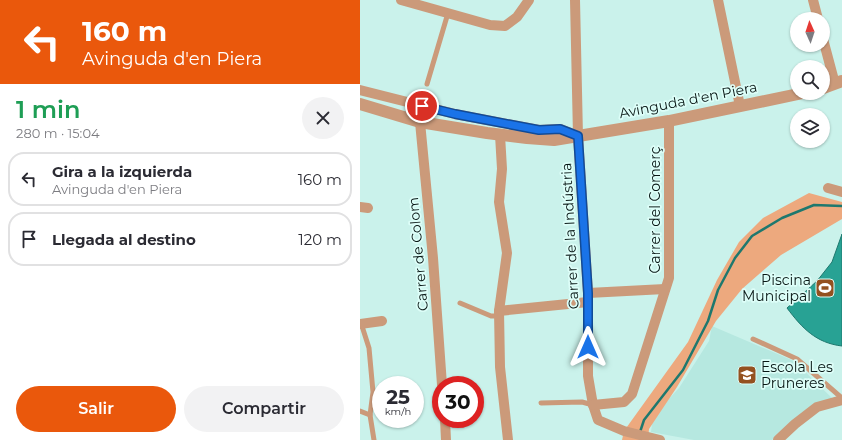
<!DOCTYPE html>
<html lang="es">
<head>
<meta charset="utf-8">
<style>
  :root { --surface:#fff; --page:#f2f2f3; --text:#2b2b33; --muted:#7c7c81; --line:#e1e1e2; --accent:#ea580c }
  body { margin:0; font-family:Montserrat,sans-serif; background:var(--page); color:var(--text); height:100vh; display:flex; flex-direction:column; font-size:15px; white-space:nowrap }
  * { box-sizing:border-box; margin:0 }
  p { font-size:13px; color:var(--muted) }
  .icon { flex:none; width:22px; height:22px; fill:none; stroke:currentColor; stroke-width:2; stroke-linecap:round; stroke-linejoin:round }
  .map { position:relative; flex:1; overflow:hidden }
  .details { display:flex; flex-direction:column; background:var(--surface); width:360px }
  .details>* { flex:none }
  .hud { background:#ea580c; color:#fff; overflow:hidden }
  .needle { width:26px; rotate:357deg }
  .buttons { position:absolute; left:430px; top:12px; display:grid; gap:8px }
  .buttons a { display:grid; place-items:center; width:40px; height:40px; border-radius:50%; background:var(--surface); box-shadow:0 1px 3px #0004; font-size:20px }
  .speed { position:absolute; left:12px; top:376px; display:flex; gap:8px; font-size:20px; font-weight:700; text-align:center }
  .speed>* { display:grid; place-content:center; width:52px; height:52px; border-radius:50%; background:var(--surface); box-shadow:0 1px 3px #0004; line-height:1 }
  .speed small { font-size:10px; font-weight:400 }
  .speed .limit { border:6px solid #d22; background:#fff; color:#111 }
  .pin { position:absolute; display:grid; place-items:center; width:34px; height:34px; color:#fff; margin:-17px; border:2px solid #fff; border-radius:50%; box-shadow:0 1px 4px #0007 }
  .me { position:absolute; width:44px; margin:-22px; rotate:0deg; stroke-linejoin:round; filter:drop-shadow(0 0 3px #0008) }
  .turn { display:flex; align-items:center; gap:14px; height:84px; padding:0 16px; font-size:18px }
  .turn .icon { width:52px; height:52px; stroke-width:2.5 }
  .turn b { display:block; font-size:28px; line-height:34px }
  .round { display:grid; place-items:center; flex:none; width:42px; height:42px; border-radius:21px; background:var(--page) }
  .overview { display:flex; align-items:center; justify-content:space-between; height:68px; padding:0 16px }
  h1 { font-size:24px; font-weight:600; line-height:30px; color:#1e9e55 }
  .primary-button { display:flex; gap:8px; margin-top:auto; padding:8px 16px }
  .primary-button a { flex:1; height:46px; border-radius:24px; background:var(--accent); color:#fff; font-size:16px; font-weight:600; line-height:46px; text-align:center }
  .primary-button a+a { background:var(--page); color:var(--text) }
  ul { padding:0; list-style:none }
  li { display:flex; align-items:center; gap:12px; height:54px; margin:0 8px 6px; padding:0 8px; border:2px solid var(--line); border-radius:16px }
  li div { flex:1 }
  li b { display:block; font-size:15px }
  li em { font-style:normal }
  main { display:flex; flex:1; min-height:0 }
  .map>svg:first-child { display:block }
  .built { fill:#b6e8e0 }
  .green { fill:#eda97e }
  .water { fill:#28a294; stroke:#1e786e }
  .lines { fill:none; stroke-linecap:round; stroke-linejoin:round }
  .stream { stroke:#1e786e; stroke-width:2.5 }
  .service { stroke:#cb9a7a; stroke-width:5 }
  .minor { stroke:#cb9a7a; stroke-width:10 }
  .tertiary { stroke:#cb9a7a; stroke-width:12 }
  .route-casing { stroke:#114b97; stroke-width:10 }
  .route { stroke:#1a73e8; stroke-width:7 }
  .labels { text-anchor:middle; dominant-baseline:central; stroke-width:3.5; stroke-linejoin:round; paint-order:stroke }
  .street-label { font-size:14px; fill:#081715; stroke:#ddfef8 }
  .poi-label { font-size:14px; fill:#081715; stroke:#ddfef8; text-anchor:end }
</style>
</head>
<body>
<main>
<section class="details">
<div class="hud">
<div class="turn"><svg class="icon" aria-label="left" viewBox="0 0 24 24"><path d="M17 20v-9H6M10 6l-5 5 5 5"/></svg><div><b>160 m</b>Avinguda d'en Piera</div></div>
</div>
<div class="overview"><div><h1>1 min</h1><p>280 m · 15:04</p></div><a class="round"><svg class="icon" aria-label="close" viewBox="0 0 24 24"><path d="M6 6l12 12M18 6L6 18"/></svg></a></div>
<ul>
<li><svg class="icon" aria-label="left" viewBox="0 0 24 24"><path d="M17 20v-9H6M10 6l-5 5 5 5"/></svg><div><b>Gira a la izquierda</b><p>Avinguda d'en Piera</p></div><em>160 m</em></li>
<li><svg class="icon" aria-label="arrive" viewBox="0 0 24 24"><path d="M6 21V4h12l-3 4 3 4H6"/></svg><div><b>Llegada al destino</b></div><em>120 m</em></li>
</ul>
<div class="primary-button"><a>Salir</a><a>Compartir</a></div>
</section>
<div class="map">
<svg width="482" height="440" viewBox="0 0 482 440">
  <rect width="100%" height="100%" fill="#caf2eb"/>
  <!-- built -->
  <path class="built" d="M 352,326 L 434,361 L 472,398 L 436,418 L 412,440 L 334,440 L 291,432 L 293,416 L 319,388 L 349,341 Z"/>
  <!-- green -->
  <path class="green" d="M 449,193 L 482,202 L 482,219 L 421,255 L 382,289 L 356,321 L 317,387 L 289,429 L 288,440 L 262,440 L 264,431 L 328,342 L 357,280 L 379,242 L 403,218 Z"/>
  <!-- water -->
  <path class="water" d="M 482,234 L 482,346 C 456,343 442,328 427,308 L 457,281 L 472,262 Z"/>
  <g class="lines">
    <!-- stream -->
    <path class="stream" d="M 280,432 L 284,420 L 323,370 L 348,321 L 358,290 L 375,258 L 392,236 L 422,218 L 454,205 L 482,206"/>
    <!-- service -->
    <g class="service">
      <path d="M 67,84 L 88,13"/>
      <path d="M 100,303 L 131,316 L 140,316"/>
      <path d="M 1,323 L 9,348 L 13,392 L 10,415 L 14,440"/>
      <path d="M 393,339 L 437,359 L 482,398"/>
      <path d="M 181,403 L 222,402 L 233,405"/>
      <path d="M 0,411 L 10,415"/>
    </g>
    <!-- minor -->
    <g class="minor">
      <path d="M 41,0 L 130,25 L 145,26 L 157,17 L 169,0"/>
      <path d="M 215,0 L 218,136 L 228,293 L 228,376 L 233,405 L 238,420 L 264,431 L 300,440"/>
      <path d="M 358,0 L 380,106"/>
      <path d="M 453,0 L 458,19"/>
      <path d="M 463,39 L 475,84"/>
      <path d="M 0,90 L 95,114 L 179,130 L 200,129 L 218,136"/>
      <path d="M 60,122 L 73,258 L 82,385"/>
      <path d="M 140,135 L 142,169 L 139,202 L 147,253 L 139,311 L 140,367 L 148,440"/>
      <path d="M 468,188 L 482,192"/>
      <path d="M 0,207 L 8,208"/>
      <path d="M 228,293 L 305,289"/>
      <path d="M 139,311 L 228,302"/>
      <path d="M 0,324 L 22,321"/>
      <path d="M 233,405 L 264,402 L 272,394 L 309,278 L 309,121"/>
      <path d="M 85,419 L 86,440"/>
      <path d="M 418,440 L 435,424 L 457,407 L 482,400"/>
    </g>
    <!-- tertiary -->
    <g class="tertiary">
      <path d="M 463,88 L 482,81"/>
      <path d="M 0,104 L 60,122 L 127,133 L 167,138 L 194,140 L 309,121 L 443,93"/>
    </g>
  </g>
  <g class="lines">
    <defs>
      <path id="route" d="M 62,106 L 95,114 L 179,130 L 200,129 L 218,136 L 228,293 L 228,347"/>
    </defs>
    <!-- route casing -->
    <use href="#route" class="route-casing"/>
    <!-- route -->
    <use href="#route" class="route"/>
  </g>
  <!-- icons -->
  <defs>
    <symbol id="stadium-square" viewBox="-11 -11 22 22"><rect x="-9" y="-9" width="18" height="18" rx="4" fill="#945120" stroke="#ddfef8"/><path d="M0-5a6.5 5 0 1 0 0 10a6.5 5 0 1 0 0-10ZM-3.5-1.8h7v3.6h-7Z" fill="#fff"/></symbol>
    <symbol id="school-square" viewBox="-11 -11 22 22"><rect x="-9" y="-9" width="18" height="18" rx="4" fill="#945120" stroke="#ddfef8"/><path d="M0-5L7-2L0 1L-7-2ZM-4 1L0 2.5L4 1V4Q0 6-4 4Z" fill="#fff"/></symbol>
  </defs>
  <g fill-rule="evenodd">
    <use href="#stadium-square" x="454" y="277" width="22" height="22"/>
    <use href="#school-square" x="376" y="364" width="22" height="22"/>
  </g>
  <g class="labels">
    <!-- street labels -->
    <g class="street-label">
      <text transform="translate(328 100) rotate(-11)">Avinguda d'en Piera</text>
      <text transform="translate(295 210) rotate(-90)">Carrer del Comerç</text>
      <text transform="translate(210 236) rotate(-93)">Carrer de la Indústria</text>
      <text transform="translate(58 254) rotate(-95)">Carrer de Colom</text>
    </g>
    <!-- poi labels -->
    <g class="poi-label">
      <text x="451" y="280">Piscina<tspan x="451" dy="16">Municipal</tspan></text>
      <text x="401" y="367" text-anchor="start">Escola Les<tspan x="401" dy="16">Pruneres</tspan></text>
    </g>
  </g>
</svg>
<div class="buttons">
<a><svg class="needle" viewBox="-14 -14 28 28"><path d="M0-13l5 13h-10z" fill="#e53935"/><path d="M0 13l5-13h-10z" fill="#7c7c81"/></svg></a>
<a><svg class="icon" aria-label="search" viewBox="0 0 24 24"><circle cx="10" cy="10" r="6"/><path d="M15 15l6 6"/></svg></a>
<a><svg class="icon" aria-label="layers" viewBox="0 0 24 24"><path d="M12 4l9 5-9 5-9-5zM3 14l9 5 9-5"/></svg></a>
</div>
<div class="speed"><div>25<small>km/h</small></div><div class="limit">30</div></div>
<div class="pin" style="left:62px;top:106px;background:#d93025"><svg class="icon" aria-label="arrive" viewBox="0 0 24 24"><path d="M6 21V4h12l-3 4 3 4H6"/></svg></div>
<svg class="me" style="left:228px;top:347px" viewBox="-20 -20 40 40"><path d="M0-17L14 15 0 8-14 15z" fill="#1a73e8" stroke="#fff" stroke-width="4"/></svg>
</div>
</main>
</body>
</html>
